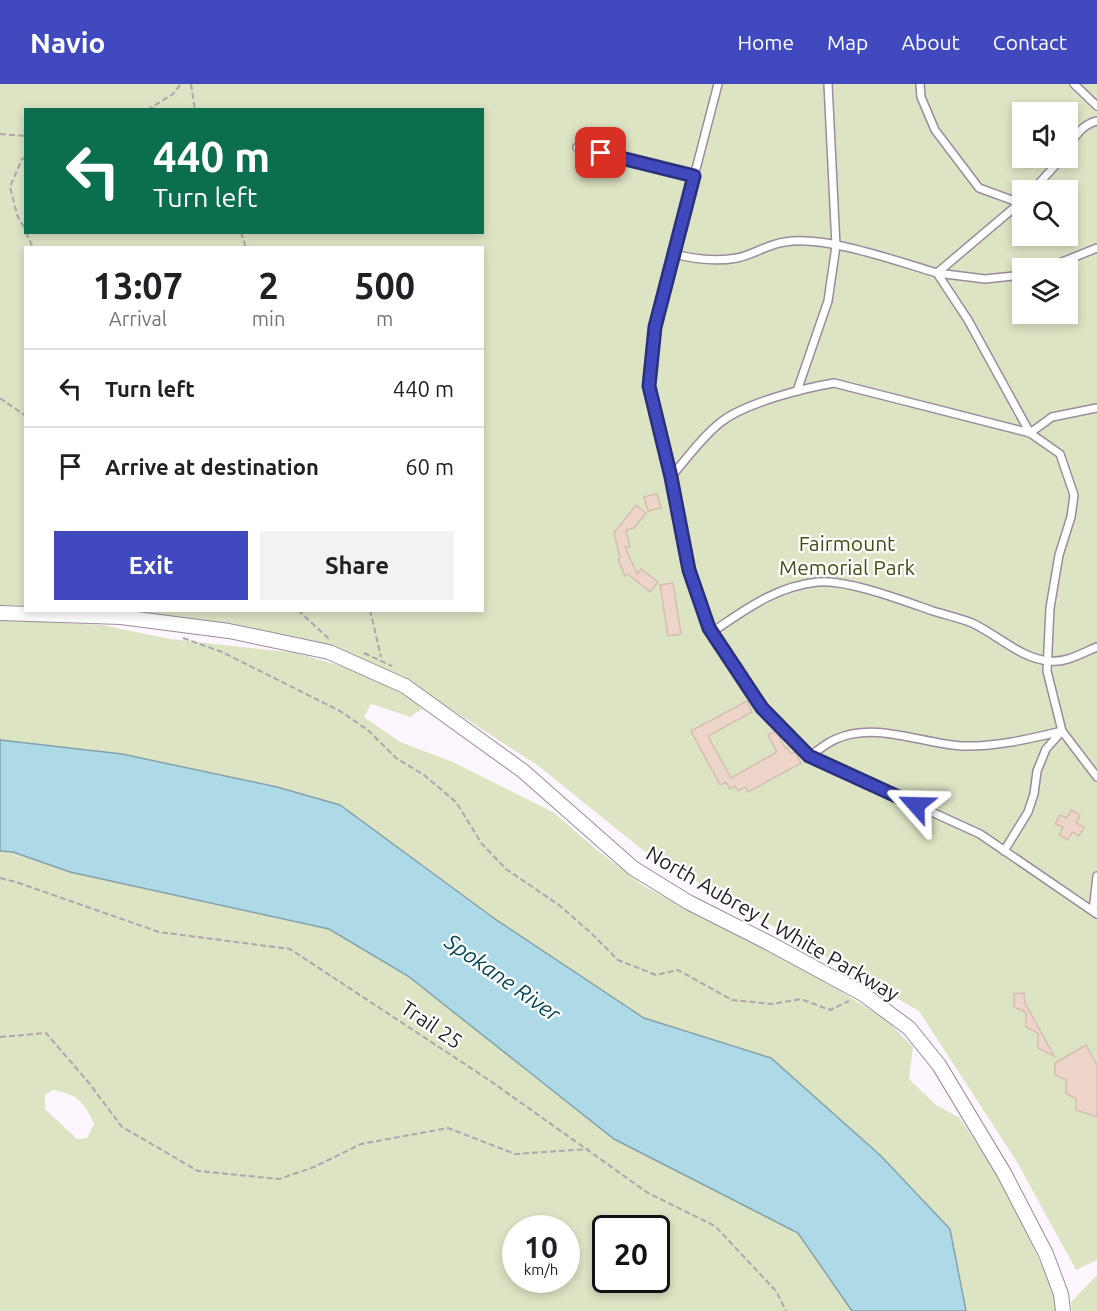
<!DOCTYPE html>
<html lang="en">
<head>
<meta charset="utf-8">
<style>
  :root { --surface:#fff; --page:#f2f2f2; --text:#202124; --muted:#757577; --line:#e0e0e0; --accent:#404abe }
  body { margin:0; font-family:Ubuntu,sans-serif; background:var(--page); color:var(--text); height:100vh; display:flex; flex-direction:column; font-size:22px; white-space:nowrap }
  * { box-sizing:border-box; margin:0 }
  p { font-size:20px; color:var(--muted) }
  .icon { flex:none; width:33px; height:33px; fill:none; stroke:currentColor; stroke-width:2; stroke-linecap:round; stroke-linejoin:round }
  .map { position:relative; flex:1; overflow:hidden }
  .drawer { position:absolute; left:24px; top:162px; width:460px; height:366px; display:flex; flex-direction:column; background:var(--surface); border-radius:0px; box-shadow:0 3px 9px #0003 }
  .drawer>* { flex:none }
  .top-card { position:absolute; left:24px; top:24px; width:460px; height:126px; border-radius:0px; box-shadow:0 3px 9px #0003; background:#0b6e4f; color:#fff; overflow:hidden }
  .tools { position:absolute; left:1012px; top:18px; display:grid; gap:12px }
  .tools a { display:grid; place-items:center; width:66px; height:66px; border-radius:0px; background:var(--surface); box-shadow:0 3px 9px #0003; font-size:30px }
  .speed { position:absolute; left:502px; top:1131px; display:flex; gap:12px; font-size:30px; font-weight:700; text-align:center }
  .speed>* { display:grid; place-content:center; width:78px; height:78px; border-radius:50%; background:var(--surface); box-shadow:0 3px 9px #0003; line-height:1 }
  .speed small { font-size:15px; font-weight:400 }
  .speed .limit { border:3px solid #111; border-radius:9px; background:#fff; color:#111 }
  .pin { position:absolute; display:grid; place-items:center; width:51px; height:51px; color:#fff; margin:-26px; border-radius:12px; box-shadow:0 3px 9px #0006 }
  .me { position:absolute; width:66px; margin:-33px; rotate:295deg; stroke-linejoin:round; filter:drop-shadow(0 0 4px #0008) }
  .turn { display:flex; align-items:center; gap:21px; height:126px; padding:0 30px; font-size:27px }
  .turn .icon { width:78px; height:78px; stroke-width:2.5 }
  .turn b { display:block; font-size:42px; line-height:51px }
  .eta { display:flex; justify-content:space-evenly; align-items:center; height:102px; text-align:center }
  .eta b { font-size:36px; font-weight:700; line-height:42px }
  .primary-button { display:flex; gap:12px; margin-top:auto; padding:12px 30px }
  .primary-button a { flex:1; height:69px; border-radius:0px; background:var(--accent); color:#fff; font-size:24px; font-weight:700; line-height:69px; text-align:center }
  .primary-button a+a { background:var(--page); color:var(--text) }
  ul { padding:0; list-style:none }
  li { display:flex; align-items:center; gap:18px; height:78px; padding:0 30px; border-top:2px solid var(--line) }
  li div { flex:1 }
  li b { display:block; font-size:22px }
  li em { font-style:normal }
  header { display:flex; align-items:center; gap:36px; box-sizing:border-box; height:84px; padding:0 30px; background:var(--accent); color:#fff }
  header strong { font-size:28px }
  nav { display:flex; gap:33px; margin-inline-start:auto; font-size:21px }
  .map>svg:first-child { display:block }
  .green { fill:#dce4c4; fill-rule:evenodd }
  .water { fill:#addae6; stroke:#84a2ac; stroke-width:1.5 }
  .building { fill:#edd6c9; stroke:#d5beb1; stroke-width:1.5 }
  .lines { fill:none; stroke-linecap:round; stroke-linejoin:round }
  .lane-casing { stroke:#9b8b9c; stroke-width:10 }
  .street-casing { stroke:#9b8b9c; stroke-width:16 }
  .path { stroke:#ada6ad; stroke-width:2; stroke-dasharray:6 3; stroke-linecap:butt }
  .lane { stroke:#fff; stroke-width:7 }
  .street { stroke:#fff; stroke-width:14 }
  .route-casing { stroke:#2a307c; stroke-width:15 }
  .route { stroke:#404abe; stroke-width:10 }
  .labels { text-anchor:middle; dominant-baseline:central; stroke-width:4.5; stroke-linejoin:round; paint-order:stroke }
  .park-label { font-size:21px; fill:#454e16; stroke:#fff }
  .street-label { font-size:21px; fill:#261f26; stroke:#fff }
  .water-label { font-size:22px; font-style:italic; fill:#064855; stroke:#fff }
</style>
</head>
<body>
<header>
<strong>Navio</strong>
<nav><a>Home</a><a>Map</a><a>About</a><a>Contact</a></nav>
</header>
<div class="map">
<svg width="1097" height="1227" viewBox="0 0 1097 1227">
  <rect width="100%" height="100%" fill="#fef6fe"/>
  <!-- green -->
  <g class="green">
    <path d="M 0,0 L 1097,0 L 1097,1176 L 1076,1186 L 1017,1078 L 919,927 L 644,767 L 537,681 L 412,600 L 331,562 L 92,527 L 483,526 L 483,164 L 26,164 L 25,522 L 0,521 ZM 26,26 L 483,26 L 483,148 L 26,148 ZM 1023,28 L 1068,28 L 1068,74 L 1023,74 ZM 1023,106 L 1068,106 L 1068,152 L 1023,152 ZM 1023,184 L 1068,184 L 1068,230 L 1023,230 Z"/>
    <path d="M 0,536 L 102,541 L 170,555 L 296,569 L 355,586 L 412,615 L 422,625 L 410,633 L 371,620 L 364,633 L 400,658 L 453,678 L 553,728 L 597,766 L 645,803 L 823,896 L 886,936 L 913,963 L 909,995 L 936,1021 L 960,1034 L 1008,1109 L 1056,1212 L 1057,1227 L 966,1227 L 950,1145 L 881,1072 L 771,974 L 644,934 L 495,835 L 340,721 L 277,703 L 122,670 L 0,656 Z"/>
    <path d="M 0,767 L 13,768 L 70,788 L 328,845 L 408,892 L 614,1055 L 798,1149 L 852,1227 L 0,1227 ZM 53,1006 C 78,1011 82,1016 94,1039 L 87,1054 L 77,1055 L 45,1025 L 45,1011 ZM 516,1144 L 567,1144 L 567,1196 L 516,1196 ZM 606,1144 L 657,1144 L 657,1196 L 606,1196 Z"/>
    <path d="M 1097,1191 L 1097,1227 L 1072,1227 L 1071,1218 Z"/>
  </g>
  <!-- water -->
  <path class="water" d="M 0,656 L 122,670 L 277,703 L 340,721 L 495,835 L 644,934 L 771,974 L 881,1072 L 950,1145 L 966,1227 L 852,1227 L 798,1149 L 614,1055 L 408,892 L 329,845 L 70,788 L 13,768 L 0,767 Z"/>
  <!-- building -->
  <g class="building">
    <path d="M 657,410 L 661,424 L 648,427 L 644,413 Z"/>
    <path d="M 636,421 L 646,429 L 634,444 L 626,446 L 630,463 L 625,463 L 637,490 L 641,485 L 658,498 L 650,508 L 628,490 L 625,492 L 618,475 L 620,474 L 614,449 Z"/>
    <path d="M 673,499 L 681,550 L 668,552 L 660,501 Z"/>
    <path d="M 747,617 L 752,628 L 708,652 L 731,694 L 777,668 L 768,651 L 776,647 L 785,664 L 787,663 L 791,670 L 795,668 L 801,679 L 748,708 L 745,703 L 738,707 L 735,702 L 730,705 L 726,698 L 720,701 L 691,647 Z"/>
    <path d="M 1071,726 L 1080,731 L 1076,739 L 1084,743 L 1079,752 L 1072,748 L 1068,756 L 1059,751 L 1063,743 L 1055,740 L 1060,731 L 1067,734 Z"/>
    <path d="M 1024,909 L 1025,919 L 1054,972 L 1038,964 L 1038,949 L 1026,943 L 1026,928 L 1014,923 L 1014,910 Z"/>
    <path d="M 1086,961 L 1097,981 L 1097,1033 L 1076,1026 L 1076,1015 L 1066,1009 L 1066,996 L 1055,991 L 1055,979 Z"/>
  </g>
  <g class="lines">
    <defs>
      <g id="lane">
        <path d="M 718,0 L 655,243 L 649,302 L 671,393 L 689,486 L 709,544 L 762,624 L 809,672 L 980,750 L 1097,830"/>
        <path d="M 920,0 L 921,13 L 935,46 L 979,104 L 1020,119"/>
        <path d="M 1074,0 L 1097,22"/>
        <path d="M 577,63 L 694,92"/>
        <path d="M 1068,63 C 1075,52 1083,40 1097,37"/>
        <path d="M 1033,106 L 1062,74"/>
        <path d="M 674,170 C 694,175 716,178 737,174 C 753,171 768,160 785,158 C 825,151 896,177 937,189 L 968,236 L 1030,349 L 1052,333 L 1097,324"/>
        <path d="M 1047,184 L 1097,164"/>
        <path d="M 937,189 L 1022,117"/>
        <path d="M 937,189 L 985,195 L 1023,191"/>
        <path d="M 797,307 L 828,217 L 836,162 L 828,0"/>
        <path d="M 671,393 C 687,374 702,353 721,338 C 745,319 804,304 834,299 L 1030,349 L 1060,370 L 1074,411 L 1071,433 L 1059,471 L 1050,524 L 1047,587 L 1062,647 L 1097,693"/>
        <path d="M 712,548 C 745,526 776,502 818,498 C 847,495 904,517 933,527 C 946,531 960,534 972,539 C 998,551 1021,575 1050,577 C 1066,579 1082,569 1097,563"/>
        <path d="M 809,672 C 818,667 826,659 836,655 C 875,637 923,660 962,662 C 996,663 1029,655 1062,647"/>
        <path d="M 1004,767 L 1028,728 L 1034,710 L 1037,687 L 1046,665 L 1062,647"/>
        <path d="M 1093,827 L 1097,792"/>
      </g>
      <path id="street" d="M 0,529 L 121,533 L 229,547 L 329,568 L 405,602 L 523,687 L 633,784 L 688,818 L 769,859 L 863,910 L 909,944 L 939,981 L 1004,1089 L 1046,1170 L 1061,1210 L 1063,1227"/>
    </defs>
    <!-- lane casing -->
    <use href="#lane" class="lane-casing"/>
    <!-- street casing -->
    <use href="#street" class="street-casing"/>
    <!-- path -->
    <g class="path">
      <path d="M 191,0 L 195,26"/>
      <path d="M 152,24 L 160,26"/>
      <path d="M 147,26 L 173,10 L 181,0"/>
      <path d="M 0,50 L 26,52"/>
      <path d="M 26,73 L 22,75 L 10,103 L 17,131 L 26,147"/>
      <path d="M 26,148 L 33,164"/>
      <path d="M 241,148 L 246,164"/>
      <path d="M 0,314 L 26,332"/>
      <path d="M 298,526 L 329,555"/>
      <path d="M 370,526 L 381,573"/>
      <path d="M 183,554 L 222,568 L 340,627 L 369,647 L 396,674 L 424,691 L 456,718 L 482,760 L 506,785 L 559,821 L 590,848 L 618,876 L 656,891 L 678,886 L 732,916 L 772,920 L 801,915 L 830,926 L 849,917"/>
      <path d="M 364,569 L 392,582"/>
      <path d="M 0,794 L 16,798 L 159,848 L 290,865 L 489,996 L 648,1109 L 715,1142 L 776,1207 L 786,1227"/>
      <path d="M 0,953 L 46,949 L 89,999 L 122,1043 L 198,1087 L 279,1095 L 314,1083 L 361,1060 L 448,1044 L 515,1070 L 589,1065"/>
    </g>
    <!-- lane -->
    <use href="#lane" class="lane"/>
    <!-- street -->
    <use href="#street" class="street"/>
  </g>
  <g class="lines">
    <defs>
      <path id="route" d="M 601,69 L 694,92 L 655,243 L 649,302 L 671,393 L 689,486 L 709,544 L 762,624 L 809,672 L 916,721"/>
    </defs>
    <!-- route casing -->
    <use href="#route" class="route-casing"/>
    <!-- route -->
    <use href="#route" class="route"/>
  </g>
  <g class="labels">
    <!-- park labels -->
    <g class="park-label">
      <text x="847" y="459">Fairmount<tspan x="847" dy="24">Memorial Park</tspan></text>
    </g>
    <!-- street labels -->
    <g class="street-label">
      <text transform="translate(773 839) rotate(30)">North Aubrey L White Parkway</text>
      <text transform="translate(432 940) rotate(34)">Trail 25</text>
    </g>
    <!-- water labels -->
    <g class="water-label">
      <text transform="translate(503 893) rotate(35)">Spokane River</text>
    </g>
  </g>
</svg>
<div class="tools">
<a><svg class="icon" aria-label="sound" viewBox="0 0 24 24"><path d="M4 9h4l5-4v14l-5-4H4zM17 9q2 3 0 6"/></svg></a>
<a><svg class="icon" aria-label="search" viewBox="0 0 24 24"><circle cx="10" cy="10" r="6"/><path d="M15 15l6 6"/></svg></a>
<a><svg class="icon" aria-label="layers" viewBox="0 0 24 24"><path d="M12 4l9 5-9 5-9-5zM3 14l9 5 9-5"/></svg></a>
</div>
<div class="speed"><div>10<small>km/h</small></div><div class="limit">20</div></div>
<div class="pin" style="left:601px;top:69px;background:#d93025"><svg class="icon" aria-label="arrive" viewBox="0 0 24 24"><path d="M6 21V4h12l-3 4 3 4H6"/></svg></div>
<svg class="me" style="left:916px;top:721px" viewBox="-20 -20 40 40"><path d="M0-17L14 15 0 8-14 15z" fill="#404abe" stroke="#fff" stroke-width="4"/></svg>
<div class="top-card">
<div class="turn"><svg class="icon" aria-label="left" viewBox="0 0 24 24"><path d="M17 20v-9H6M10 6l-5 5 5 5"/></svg><div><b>440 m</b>Turn left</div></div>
</div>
<section class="drawer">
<div class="eta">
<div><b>13:07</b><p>Arrival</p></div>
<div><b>2</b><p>min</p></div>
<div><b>500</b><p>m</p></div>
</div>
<ul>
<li><svg class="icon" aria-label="left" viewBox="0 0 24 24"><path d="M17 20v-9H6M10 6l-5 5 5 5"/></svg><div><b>Turn left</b></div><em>440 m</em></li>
<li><svg class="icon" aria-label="arrive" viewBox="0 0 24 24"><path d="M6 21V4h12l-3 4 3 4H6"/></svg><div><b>Arrive at destination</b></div><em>60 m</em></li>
</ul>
<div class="primary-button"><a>Exit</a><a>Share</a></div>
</section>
</div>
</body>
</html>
